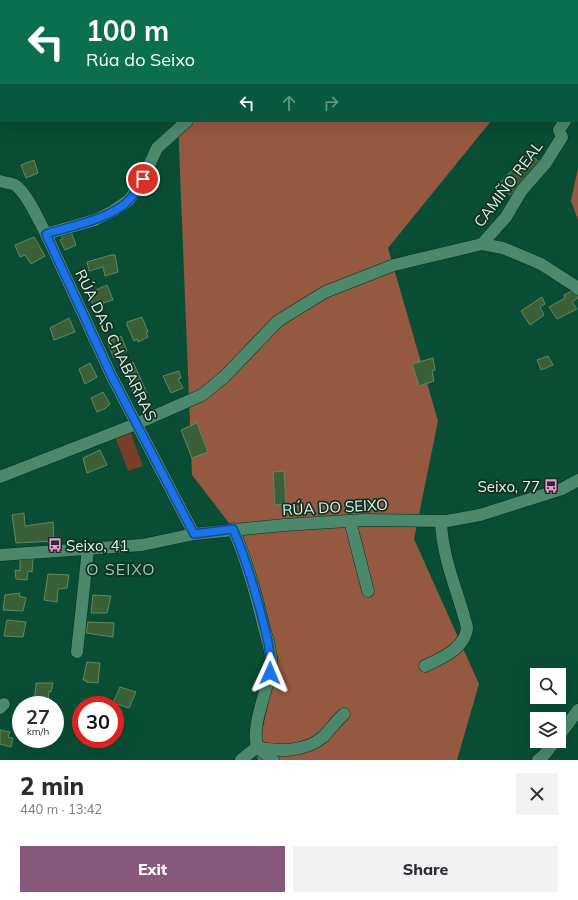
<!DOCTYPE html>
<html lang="en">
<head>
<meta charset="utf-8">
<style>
  :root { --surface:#fff; --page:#f2f2f3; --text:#2b2b33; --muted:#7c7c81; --accent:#86587a }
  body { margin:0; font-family:Mulish,sans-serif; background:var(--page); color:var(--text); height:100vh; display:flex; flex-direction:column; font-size:15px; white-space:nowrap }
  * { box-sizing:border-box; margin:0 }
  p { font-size:13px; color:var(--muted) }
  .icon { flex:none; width:22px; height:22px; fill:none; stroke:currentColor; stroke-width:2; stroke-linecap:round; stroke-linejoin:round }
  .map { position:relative; height:760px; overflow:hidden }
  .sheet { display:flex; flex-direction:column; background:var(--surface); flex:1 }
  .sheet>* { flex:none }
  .guide { position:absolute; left:0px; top:0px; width:578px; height:122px; box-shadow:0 4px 16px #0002; background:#0b6e4f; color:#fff; overflow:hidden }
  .controls { position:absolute; left:530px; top:668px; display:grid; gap:8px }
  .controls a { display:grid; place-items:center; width:36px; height:36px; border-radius:0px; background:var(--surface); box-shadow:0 4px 16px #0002; font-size:20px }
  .speed { position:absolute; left:12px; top:696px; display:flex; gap:8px; font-size:20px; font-weight:700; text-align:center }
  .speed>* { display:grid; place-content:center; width:52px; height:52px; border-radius:50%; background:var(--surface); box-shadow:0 4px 16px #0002; line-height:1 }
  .speed small { font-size:10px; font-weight:400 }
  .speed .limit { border:6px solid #d22; background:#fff; color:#111 }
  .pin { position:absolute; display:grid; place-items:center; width:34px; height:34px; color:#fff; margin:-17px; border:2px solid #fff; border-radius:50%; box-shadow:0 1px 4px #0007 }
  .me { position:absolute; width:44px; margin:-22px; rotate:1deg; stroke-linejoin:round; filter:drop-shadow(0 0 3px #0008) }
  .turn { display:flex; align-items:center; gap:14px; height:84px; padding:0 20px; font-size:18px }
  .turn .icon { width:52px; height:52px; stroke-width:2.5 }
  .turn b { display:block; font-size:28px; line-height:34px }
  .lanes { display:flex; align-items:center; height:38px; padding:0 20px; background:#0003; justify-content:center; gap:20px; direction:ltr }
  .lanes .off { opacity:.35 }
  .round { display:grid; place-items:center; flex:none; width:42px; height:42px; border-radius:0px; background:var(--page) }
  .overview { display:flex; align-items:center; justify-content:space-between; height:68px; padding:0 20px }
  h1 { font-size:24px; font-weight:800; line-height:30px }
  .cta { display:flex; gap:8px; margin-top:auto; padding:8px 20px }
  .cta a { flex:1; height:46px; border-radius:0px; background:var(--accent); color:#fff; font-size:16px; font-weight:800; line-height:46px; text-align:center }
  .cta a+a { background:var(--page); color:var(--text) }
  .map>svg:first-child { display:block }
  .green { fill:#783e27 }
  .forest { fill:#955941 }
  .building { fill:#3b6037; stroke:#62895e }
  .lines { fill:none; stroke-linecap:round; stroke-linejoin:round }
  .minor-casing { stroke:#00311e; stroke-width:13 }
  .minor { stroke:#4c886c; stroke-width:12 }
  .route-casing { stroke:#114b97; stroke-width:10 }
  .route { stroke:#1a73e8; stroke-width:7 }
  .labels { text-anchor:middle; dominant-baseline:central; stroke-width:3.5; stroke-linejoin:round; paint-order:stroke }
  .street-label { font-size:15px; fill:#daf9e8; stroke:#142e22 }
  .poi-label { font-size:15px; fill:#daf9e8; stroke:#142e22; text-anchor:end }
  .neighbourhood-label { font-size:16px; letter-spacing:1px; fill:#93d1b2; stroke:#142e22 }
</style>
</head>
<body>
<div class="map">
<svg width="578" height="760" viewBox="0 0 578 760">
  <rect width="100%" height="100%" fill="#094e34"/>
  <!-- green -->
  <path class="green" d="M 130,431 L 143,466 L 128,471 L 115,437 Z"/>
  <!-- forest -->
  <g class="forest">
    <path d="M 216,0 L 578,0 L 578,118 L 577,1 L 213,1 Z"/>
    <path d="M 178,121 L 491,121 L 388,248 L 438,421 L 414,539 L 479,684 L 457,760 L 258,760 L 255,748 L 261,736 L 278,658 L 239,536 L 192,475 Z"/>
    <path d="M 578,168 L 578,220 L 571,201 Z"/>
  </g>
  <!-- building -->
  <g class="building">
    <path d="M 528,153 L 541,163 L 513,197 L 498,185 Z"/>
    <path d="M 34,160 L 38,173 L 26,178 L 21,165 Z"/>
    <path d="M 71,232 L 76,245 L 65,250 L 60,240 L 63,238 L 61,236 Z"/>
    <path d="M 34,237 L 45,256 L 31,264 L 25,255 L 20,257 L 15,245 Z"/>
    <path d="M 111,255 L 115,255 L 118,272 L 105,276 L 103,267 L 89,271 L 87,262 Z"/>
    <path d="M 107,285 L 113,300 L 93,306 L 89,293 Z"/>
    <path d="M 575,289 L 578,293 L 578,298 L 572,302 L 577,309 L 557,319 L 549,307 L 565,298 L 564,295 Z"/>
    <path d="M 542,297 L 545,304 L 540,307 L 544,315 L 530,325 L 521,311 Z"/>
    <path d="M 142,317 L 148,332 L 146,333 L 148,337 L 138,342 L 137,339 L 134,341 L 127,325 L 127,322 Z"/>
    <path d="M 69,318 L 75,332 L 54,340 L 50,328 Z"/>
    <path d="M 121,336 L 127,351 L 114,358 L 107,342 Z"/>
    <path d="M 548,356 L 553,365 L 541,370 L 537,360 Z"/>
    <path d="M 433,358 L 435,370 L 432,371 L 434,381 L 419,386 L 412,364 Z"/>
    <path d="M 133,362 L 147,393 L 136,397 L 122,366 Z"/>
    <path d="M 90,363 L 97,377 L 85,384 L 79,369 Z"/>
    <path d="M 179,371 L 181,378 L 178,379 L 183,388 L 171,393 L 163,376 Z"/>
    <path d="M 103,392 L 110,404 L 106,408 L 97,412 L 91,398 Z"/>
    <path d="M 197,423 L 208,452 L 192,458 L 181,430 Z"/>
    <path d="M 100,450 L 107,465 L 87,473 L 83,458 Z"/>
    <path d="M 284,471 L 286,504 L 275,505 L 273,472 Z"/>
    <path d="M 24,513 L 25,526 L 53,522 L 54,541 L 16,543 L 12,515 Z"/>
    <path d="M 20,559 L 33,559 L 32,572 L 28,571 L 27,580 L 16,579 L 15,570 L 20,571 Z"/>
    <path d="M 48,574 L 69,575 L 67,588 L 58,589 L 57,602 L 44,600 Z"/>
    <path d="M 20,593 L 19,596 L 26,598 L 23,611 L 3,610 L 5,595 Z"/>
    <path d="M 93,595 L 111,596 L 107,613 L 91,613 Z"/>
    <path d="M 7,620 L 26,622 L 23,637 L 4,636 Z"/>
    <path d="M 88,622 L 114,623 L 113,637 L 86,633 Z"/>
    <path d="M 87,662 L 100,663 L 98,683 L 86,682 L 86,680 L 83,680 Z"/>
    <path d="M 36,683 L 53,683 L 51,692 L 49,691 L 48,705 L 34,705 Z"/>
    <path d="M 120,687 L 136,692 L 129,708 L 113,703 Z"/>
    <path d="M 0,730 L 10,732 L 8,737 L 13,738 L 11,747 L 0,744 Z"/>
  </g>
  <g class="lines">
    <defs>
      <g id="minor">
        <path d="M 424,1 L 425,0"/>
        <path d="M 577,102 L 578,101"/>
        <path d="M 565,121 L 559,130 L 562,137 L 545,164 L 522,190 L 506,217 L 482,244 L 503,248 L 541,264 L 575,286 L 578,289"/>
        <path d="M 0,181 C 5,183 12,183 15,185 C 27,193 39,221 46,234 L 112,377 L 194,534"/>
        <path d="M 46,234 L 95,220 L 113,211 L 129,200 L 143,179 L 157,148 L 187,121"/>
        <path d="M 0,477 L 136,424 L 202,395 L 224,377 L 278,321 L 325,292 L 394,265 L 482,244"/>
        <path d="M 350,521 L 368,591"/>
        <path d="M 233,529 C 247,561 256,594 264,628 C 267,639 272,652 271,664 C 269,690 251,721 257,747"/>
        <path d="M 0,555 L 142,545 L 194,534 L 284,525 L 364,520 L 447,521 L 480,515 L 562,489 L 578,480"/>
        <path d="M 77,652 L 88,549"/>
        <path d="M 425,666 C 442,658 466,648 467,627 C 458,592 442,558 441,521"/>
        <path d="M 0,708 L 4,704"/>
        <path d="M 559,736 L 578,710"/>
        <path d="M 257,747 C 278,752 305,752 323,737 C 330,730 336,721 344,714"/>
        <path d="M 258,748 L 273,760"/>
        <path d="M 241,760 L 257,747"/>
        <path d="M 538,760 L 545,754 L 555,741"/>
      </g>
    </defs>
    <!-- minor casing -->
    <use href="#minor" class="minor-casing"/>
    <!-- minor -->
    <use href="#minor" class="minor"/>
  </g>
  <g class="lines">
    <defs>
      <path id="route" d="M 143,179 C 139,185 135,194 129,200 C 111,219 71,226 46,234 L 112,377 L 194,534 L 233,529 C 246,559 255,590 263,621 C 267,638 272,655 270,673"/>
    </defs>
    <!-- route casing -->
    <use href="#route" class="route-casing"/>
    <!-- route -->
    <use href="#route" class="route"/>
  </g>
  <!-- icons -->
  <defs>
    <symbol id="bus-bare" viewBox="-9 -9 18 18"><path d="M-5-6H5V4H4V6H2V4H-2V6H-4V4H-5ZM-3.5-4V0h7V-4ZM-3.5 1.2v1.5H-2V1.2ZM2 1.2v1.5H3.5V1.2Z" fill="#f590d1" stroke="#142e22" stroke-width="2.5" paint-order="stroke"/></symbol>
  </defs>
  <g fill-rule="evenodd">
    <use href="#bus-bare" x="541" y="476" width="20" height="20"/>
    <use href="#bus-bare" x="45" y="535" width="20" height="20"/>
  </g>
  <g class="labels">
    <!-- street labels -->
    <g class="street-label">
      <text transform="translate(508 184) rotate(-53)">CAMIÑO REAL</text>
      <text transform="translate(116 345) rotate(64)">RÚA DAS CHABARRAS</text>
      <text transform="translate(335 507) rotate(-3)">RÚA DO SEIXO</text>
    </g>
    <!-- poi labels -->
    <g class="poi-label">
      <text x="540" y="486">Seixo, 77</text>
      <text x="66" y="545" text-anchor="start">Seixo, 41</text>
    </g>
    <!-- neighbourhood labels -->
    <g class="neighbourhood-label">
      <text x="121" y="569">O SEIXO</text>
    </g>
  </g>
</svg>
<div class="controls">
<a><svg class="icon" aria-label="search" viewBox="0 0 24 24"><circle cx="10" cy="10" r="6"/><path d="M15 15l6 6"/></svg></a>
<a><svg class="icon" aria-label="layers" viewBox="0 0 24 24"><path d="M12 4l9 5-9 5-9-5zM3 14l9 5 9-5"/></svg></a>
</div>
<div class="speed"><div>27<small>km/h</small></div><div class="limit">30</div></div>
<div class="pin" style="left:143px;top:179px;background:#d93025"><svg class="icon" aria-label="arrive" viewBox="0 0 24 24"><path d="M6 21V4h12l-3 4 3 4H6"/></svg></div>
<svg class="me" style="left:270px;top:673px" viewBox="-20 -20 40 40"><path d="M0-17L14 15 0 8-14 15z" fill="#1a73e8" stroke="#fff" stroke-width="4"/></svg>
<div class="guide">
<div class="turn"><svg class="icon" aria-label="left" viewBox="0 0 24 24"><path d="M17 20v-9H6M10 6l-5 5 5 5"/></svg><div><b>100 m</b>Rúa do Seixo</div></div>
<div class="lanes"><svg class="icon" aria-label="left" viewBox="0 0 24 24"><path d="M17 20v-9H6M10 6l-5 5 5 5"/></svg><svg class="icon off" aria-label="ahead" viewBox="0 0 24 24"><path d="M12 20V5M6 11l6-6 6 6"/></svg><svg class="icon off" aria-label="right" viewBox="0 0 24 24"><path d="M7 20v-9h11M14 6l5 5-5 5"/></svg></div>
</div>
</div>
<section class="sheet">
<div class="overview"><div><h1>2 min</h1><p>440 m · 13:42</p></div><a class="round"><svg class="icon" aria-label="close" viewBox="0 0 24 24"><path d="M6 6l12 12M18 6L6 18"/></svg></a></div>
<div class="cta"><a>Exit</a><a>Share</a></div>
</section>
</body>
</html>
